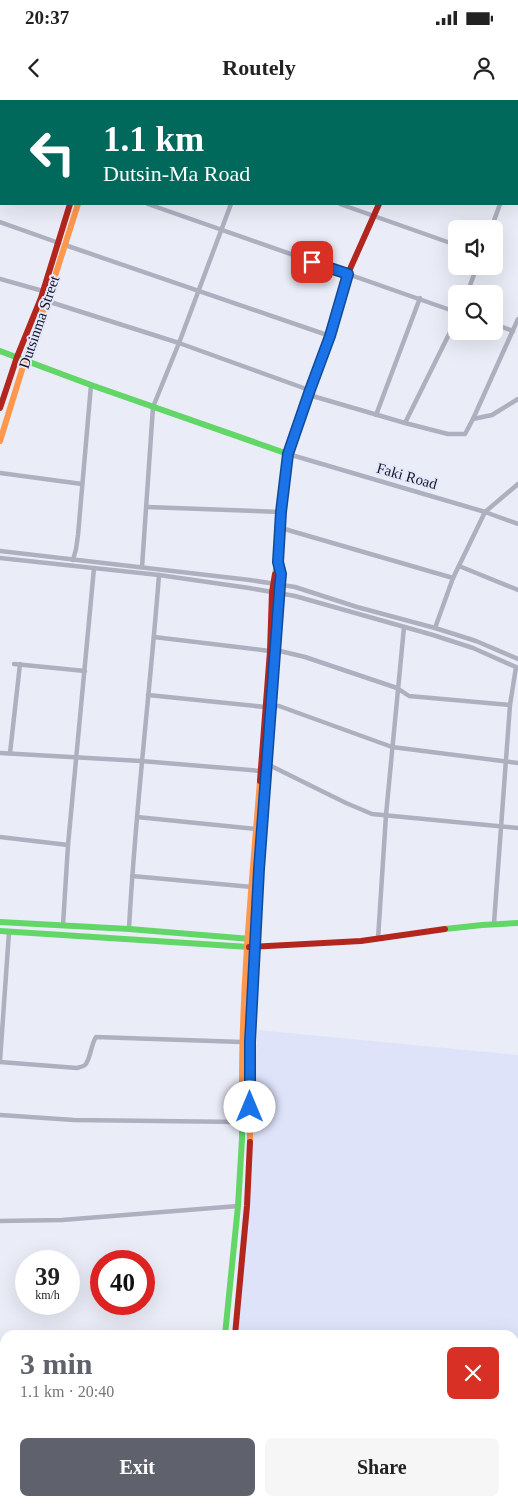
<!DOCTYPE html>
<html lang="en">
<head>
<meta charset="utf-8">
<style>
  :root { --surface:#fff; --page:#f6f6f6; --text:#222; --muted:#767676; --accent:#5f616d }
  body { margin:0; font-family:"Times New Roman",serif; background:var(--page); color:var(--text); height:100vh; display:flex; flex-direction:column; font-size:19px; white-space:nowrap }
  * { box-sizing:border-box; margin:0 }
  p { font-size:16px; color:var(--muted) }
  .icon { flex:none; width:28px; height:28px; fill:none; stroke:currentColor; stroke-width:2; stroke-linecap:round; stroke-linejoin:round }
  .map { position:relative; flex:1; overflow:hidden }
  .details { position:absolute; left:0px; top:1230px; width:519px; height:176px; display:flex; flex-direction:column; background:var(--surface); border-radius:15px 15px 0 0; box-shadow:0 5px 20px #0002 }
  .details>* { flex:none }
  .hud { position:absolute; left:0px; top:0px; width:519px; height:105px; box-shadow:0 5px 20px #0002; background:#00695c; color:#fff; overflow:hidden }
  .controls { position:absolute; left:448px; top:120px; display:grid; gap:10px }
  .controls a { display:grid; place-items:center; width:55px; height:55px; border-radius:8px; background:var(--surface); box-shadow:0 5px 20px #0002; font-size:25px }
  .speed { position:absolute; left:15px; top:1150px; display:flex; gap:10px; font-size:25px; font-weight:700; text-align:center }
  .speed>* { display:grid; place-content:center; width:65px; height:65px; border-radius:50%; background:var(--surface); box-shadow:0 5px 20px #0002; line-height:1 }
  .speed small { font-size:12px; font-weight:400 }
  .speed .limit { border:8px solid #d22; background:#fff; color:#111 }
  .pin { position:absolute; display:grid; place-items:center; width:42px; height:42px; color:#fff; margin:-21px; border-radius:10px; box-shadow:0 2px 8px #0006 }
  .me { position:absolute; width:55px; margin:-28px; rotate:0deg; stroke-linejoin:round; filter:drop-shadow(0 0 4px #0008) }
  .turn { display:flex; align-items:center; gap:18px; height:105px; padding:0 20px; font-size:22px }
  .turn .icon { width:65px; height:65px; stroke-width:2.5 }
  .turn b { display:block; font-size:35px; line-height:42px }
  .round { display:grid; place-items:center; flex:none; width:52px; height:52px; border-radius:8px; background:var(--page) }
  .headline { display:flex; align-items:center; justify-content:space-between; height:85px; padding:0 20px }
  h1 { font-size:30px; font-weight:700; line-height:38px; color:var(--accent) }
  .action { display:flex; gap:10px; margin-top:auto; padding:10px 20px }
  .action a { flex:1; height:58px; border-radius:8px; background:var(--accent); color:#fff; font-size:20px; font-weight:700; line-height:58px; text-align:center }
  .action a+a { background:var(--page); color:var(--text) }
  .status { display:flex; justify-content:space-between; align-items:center; height:35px; padding:0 25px; background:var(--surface); direction:ltr }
  .status svg { height:14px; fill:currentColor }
  header { display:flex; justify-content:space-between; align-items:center; height:65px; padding:0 20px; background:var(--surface); font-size:22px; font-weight:700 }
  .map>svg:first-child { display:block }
  .built { fill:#dee3fa }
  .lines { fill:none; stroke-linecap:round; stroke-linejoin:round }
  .street { stroke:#aeb0c0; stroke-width:4.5 }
  .fast { stroke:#63d668; stroke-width:6 }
  .slow { stroke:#ff974d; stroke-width:6 }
  .jam { stroke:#b3261e; stroke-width:6 }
  .route-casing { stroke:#114b97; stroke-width:12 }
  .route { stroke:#1a73e8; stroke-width:9 }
  .labels { text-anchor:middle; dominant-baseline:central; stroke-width:4; stroke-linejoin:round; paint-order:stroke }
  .street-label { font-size:15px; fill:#141622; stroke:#e4e8fd }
</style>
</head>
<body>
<div class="status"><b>20:37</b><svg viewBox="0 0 49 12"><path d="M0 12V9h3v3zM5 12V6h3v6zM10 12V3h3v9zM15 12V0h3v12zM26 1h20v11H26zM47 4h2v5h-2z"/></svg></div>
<header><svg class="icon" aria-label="back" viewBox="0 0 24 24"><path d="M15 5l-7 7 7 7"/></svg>Routely<svg class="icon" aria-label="person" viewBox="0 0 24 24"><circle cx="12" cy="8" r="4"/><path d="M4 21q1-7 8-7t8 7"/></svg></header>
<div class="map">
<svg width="518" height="1406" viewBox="0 0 518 1406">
  <rect width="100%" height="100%" fill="#eaecf7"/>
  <!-- built -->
  <g class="built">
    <path d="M 258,930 L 518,955 L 518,1360 L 514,1366 L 514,1235 L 232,1235 Z"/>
    <path d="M 218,1401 L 299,1401 L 291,1406 L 218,1406 Z"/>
    <path d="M 360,1401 L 490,1401 L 487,1406 L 370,1406 Z"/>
  </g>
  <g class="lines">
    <!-- street -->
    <g class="street">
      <path d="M 27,0 L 31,1"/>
      <path d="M 218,0 L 221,1"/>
      <path d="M 415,0 L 418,1"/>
      <path d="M 269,1 L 269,0"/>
      <path d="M 434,1 L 434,0"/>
      <path d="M 518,57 L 518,55"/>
      <path d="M 148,104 L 456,212"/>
      <path d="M 340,104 L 456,145"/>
      <path d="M 0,122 L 59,143"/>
      <path d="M 491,129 L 500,104"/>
      <path d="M 65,145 L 330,236"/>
      <path d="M 0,179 L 43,191"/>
      <path d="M 467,194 L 477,166"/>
      <path d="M 47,201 L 179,243 L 309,290"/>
      <path d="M 494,224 L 513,231"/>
      <path d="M 309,295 L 405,323 L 448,334 L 465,334 L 473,319 L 518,219"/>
      <path d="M 376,315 L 420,198"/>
      <path d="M 473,319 L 492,315 L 518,299"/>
      <path d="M 405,323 L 456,220"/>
      <path d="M 288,354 L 485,412 L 518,424"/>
      <path d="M 0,373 L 82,384"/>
      <path d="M 147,407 L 281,412"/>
      <path d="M 281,428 L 453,478"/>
      <path d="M 0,451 L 250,480 L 295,487 L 357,507 L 435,528 L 476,541 L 518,559"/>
      <path d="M 0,458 L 159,475 L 249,488 L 295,496 L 433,535 L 473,548 L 518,568"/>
      <path d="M 73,460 L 76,449 L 78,435 L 91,285"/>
      <path d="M 459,466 L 518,490"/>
      <path d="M 142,467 L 153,307 L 179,243 L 231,104"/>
      <path d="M 435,528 L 453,478 L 485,412 L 518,384"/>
      <path d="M 154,537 L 270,551"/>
      <path d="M 276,550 L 305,557 L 397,588 L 409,596 L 510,605"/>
      <path d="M 14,564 L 85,571"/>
      <path d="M 148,595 L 265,607"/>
      <path d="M 272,606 L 279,606 L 392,647 L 518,663"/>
      <path d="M 0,653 L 141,661 L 261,671"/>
      <path d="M 10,653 L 20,564"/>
      <path d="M 267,664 L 346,703 L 372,714 L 518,728"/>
      <path d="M 137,717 L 257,729"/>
      <path d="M 0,737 L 68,745"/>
      <path d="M 132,776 L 252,787"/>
      <path d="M 494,823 L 510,605 L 516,567"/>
      <path d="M 63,825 L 68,745 L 94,468"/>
      <path d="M 129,829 C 135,711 150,593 159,475"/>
      <path d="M 378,839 L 386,715 L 404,527"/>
      <path d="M 0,961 L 9,832"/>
      <path d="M 0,962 L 77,968 C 79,967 83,967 85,965 C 90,961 91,944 96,937 L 242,942"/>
      <path d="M 0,1015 L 74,1020 L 241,1022"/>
      <path d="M 0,1121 L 62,1120 L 238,1106"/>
      <path d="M 0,1359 L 5,1360"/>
      <path d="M 126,1401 L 138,1406"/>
    </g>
    <!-- fast -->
    <g class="fast">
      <path d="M 115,0 L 115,1"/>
      <path d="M 0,54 L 1,54"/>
      <path d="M 0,251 L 91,285 L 288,354"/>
      <path d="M 275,474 L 278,462 L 281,412 L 288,354 L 309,290 L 330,236 L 350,169"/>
      <path d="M 0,822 L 129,829 L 251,839"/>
      <path d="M 445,829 L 482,825 L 518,823"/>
      <path d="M 0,831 L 249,847"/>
      <path d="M 225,1235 L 238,1106 L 242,1039 L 242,984"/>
      <path d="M 214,1401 L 214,1406"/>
    </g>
    <!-- slow -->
    <g class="slow">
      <path d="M 502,0 L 502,1"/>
      <path d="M 0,341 L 25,260 L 49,195 L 78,104"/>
      <path d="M 242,984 C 242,883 252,782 260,681"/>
      <path d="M 250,1042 L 250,942 L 265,686"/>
    </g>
    <!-- jam -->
    <g class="jam">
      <path d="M 107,0 L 107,1"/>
      <path d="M 350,169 L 379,104"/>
      <path d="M 0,308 L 17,257 L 41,198 L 70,104"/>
      <path d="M 260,681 L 270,551 L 272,492 L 275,474"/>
      <path d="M 265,686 L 281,475 L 279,464"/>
      <path d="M 249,847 L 361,841 L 445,829"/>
      <path d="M 235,1235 L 247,1106 L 250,1042"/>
      <path d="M 205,1406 L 206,1401"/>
    </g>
  </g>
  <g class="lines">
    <defs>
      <path id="route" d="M 250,1007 L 250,942 L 259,769 L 280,485 L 281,474 L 278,462 L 281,412 L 288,354 L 310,290 L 330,236 L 348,174 L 312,162"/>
    </defs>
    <!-- route casing -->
    <use href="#route" class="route-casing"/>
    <!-- route -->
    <use href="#route" class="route"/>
  </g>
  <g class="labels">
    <!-- street labels -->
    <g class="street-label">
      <text transform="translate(39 222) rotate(-71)">Dutsinma Street</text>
      <text transform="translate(407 376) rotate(16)">Faki Road</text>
    </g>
  </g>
</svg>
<div class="controls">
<a><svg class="icon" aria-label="sound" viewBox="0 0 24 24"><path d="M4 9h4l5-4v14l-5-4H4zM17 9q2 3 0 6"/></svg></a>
<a><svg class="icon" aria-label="search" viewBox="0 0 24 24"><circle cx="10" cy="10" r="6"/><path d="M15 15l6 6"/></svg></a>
</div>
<div class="speed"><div>39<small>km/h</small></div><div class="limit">40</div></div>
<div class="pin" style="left:312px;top:162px;background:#d93025"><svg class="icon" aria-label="arrive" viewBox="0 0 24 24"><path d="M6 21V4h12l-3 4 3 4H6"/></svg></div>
<svg class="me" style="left:250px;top:1007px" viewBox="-20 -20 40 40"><circle r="19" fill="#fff"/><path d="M0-13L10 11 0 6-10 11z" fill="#1a73e8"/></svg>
<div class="hud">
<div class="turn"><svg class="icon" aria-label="left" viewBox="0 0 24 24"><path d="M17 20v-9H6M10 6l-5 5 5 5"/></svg><div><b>1.1 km</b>Dutsin-Ma Road</div></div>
</div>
<section class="details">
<div class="headline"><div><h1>3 min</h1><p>1.1 km · 20:40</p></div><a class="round" style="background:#d93025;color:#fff"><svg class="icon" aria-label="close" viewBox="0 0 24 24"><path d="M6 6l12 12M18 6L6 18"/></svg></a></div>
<div class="action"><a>Exit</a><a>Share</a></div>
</section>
</div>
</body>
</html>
